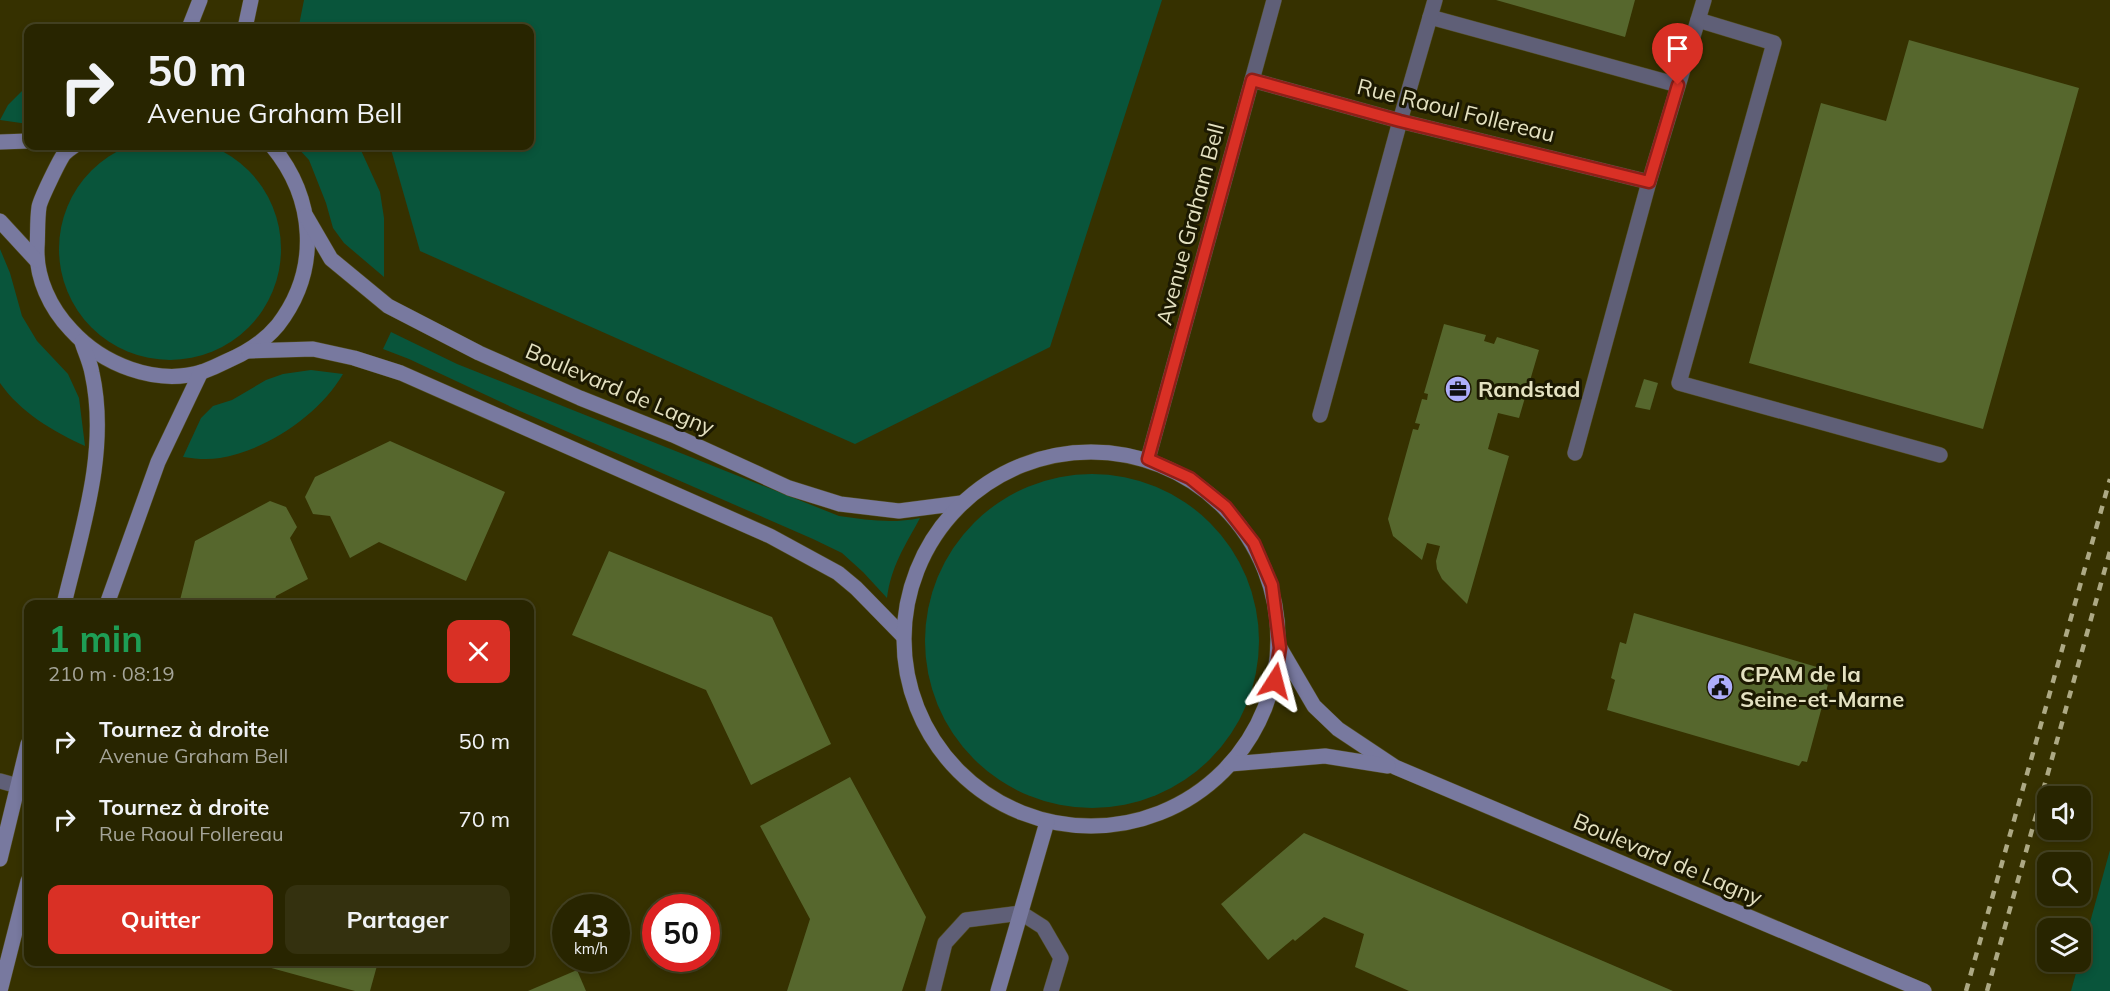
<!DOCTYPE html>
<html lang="fr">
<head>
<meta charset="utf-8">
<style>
  :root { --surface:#282500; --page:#34310f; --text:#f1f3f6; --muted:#a5a599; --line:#444222; --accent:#d93025 }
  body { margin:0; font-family:Mulish,sans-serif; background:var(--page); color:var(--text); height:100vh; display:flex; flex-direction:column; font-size:22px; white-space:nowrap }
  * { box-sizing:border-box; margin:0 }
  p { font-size:20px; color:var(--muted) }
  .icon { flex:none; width:33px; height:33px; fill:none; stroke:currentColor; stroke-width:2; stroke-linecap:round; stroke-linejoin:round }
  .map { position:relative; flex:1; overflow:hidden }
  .side { position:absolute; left:24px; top:600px; width:510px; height:366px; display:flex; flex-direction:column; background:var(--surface); border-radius:12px; box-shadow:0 3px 9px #0003,0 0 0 2px var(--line) }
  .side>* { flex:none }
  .guide { position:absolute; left:24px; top:24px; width:510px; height:126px; border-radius:12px; box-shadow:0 3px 9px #0003,0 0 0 2px var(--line); background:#282500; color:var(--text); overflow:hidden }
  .buttons { position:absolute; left:2037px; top:786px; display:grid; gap:12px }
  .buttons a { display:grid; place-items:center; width:54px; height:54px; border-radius:12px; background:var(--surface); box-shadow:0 3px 9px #0003,0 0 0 2px var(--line); font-size:30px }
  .speed { position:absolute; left:552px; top:894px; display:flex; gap:12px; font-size:30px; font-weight:700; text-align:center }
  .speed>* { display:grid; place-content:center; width:78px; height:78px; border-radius:50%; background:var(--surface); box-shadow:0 3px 9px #0003,0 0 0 2px var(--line); line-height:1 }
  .speed small { font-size:15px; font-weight:400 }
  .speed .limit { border:9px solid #d22; background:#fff; color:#111 }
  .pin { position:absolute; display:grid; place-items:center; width:51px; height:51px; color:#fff; margin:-62px -26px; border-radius:50% 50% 50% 0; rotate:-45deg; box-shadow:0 0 6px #0007 }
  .pin .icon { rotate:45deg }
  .me { position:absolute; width:66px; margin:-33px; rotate:9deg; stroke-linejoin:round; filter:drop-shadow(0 0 4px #0008) }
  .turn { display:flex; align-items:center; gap:21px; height:126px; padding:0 24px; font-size:27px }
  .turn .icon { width:78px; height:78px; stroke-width:2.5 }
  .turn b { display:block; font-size:42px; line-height:51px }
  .round { display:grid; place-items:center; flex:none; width:63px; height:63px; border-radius:12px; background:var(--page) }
  .summary { display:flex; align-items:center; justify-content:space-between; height:102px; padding:0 24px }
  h1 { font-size:36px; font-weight:700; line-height:45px; color:#1e9e55 }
  .cta { display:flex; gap:12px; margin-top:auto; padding:12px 24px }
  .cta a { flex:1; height:69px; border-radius:12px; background:var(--accent); color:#fff; font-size:24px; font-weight:700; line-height:69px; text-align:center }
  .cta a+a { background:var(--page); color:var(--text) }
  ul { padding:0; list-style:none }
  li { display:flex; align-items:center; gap:18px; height:78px; padding:0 24px }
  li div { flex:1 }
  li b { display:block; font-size:22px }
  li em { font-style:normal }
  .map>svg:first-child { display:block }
  .green { fill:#09553b }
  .building { fill:#56672d }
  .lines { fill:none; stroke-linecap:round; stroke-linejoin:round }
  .lane-casing { stroke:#524d1f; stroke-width:16 }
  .street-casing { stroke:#524d1f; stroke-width:16 }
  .secondary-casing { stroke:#524d1f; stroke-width:16 }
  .lane { stroke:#5f5f77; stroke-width:15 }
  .street { stroke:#5f5f77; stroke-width:15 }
  .secondary { stroke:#78799f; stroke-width:15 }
  .rail { stroke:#ada984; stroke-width:4.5; stroke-dasharray:8 8; stroke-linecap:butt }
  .route-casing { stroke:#8d1f18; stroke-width:15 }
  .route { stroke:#d93025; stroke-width:10 }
  .labels { text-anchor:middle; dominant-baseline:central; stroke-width:6; stroke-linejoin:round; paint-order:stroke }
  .street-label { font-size:22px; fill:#e4e1c1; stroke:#1c1901 }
  .poi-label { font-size:22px; font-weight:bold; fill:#e4e1c1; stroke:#1c1901; text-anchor:start }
</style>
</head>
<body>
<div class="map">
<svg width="2110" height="991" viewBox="0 0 2110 991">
  <rect width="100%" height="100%" fill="#363100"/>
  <!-- green -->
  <g class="green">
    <path d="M 304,0 L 1162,0 L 1050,347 L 855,444 L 420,251 L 390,146 L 530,146 L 530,28 L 304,28 L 299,25 Z"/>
    <path d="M 28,85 L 28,124 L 0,120 L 8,105 Z"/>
    <circle cx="170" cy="249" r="111"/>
    <path d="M 296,146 L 359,146 L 380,192 L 384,218 L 384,277 L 344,243 L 333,228 L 326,203 L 309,160 Z"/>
    <path d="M 0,249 L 10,273 L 22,316 L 37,341 L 68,374 L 79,398 L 85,446 C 54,432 20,412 0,383 Z"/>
    <path d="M 391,332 L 457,364 L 839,516 C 867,520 892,524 920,518 C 905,546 891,566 887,598 L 863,572 L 842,553 L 813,539 L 520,411 L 409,359 L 383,349 Z"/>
    <path d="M 311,370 L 343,374 C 319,415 267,450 220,458 C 208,460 196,459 183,457 L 201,418 L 213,406 L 232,400 L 266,380 L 283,374 Z"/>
    <circle cx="1092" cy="641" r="167"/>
    <path d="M 2110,850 L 2110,991 L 2071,991 Z"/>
  </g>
  <!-- building -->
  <g class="building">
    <path d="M 1496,0 L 1635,0 L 1625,37 Z"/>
    <path d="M 1909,40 L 2079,88 L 1983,429 L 1749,363 L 1821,103 L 1886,121 Z"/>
    <path d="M 1444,324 L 1486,335 L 1484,341 L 1494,344 L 1497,337 L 1539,350 L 1519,418 L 1498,413 L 1488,449 L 1509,456 L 1467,604 L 1442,579 L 1437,569 L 1436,561 L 1440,546 L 1427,543 L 1422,560 L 1393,536 L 1388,519 L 1413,429 L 1418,430 L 1420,424 L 1415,423 L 1422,399 L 1427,400 L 1428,394 L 1424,393 Z"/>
    <path d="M 1644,379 L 1658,383 L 1650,410 L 1635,407 Z"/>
    <path d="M 390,441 L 505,492 L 466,581 L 379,542 L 350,558 L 330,516 L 313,514 L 305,497 L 315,477 Z"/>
    <path d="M 270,501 L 286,507 L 297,527 L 290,538 L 308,579 L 276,596 L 274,604 L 179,604 L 195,541 Z"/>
    <path d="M 609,551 L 772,617 L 831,744 L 751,785 L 706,690 L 572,635 Z"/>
    <path d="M 1634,613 L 1827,670 L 1825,676 L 1830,677 L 1807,762 L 1802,761 L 1799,766 L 1607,710 L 1615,680 L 1611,678 L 1620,642 L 1626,644 Z"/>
    <path d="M 850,777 L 926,917 L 902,991 L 787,991 L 810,919 L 760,826 Z"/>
    <path d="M 1304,833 L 1589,955 L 1673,991 L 1409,991 L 1355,967 L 1364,934 L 1324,917 L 1295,941 L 1293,939 L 1268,960 L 1221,904 Z"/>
    <path d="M 249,962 L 378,962 L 370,991 L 355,991 Z"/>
    <path d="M 577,970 L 586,991 L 528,991 Z"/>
  </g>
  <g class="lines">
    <defs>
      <g id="lane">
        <path d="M 1430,17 L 1678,85"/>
        <path d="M 1698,20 L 1774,43 L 1679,383 L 1940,455"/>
        <path d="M 1320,415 L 1400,121 L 1435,0"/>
        <path d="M 933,991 L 945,943 L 966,920 L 1021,913 L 1043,927 L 1061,958 L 1051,991"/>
      </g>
      <g id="street">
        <path d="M 1252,80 L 1400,121 L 1649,182"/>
        <path d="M 1575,453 L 1649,182 L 1704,0"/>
        <path d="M 1148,459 L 1274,0"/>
        <path d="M 0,781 L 18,786"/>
      </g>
      <g id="secondary">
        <path d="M 189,28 L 200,0"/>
        <path d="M 245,28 L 251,0"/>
        <path d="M 0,142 L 28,141"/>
        <path d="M 74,146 C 71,148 67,151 64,154 C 59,161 40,200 39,207 C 37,221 38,235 37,248 C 36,278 50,308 71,330 C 102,364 155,386 202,372 C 210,369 219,365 227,361 C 246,353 264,342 278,325 C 321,269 315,198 272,146"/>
        <path d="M 306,216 L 331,259 L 388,306 L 479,353 L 580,398 L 673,435 L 789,488 L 840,504 L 899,511 L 961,503"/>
        <path d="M 0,221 L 36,260"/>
        <path d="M 249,351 L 313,349 L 354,358 L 401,373 L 770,536 L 838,573 L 856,588 L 903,636"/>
        <circle cx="1091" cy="639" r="187"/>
        <path d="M 64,604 C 82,529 109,450 92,373 C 90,362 85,352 82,342"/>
        <path d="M 107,604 L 158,462 L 201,372"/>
        <path d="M 1280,648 L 1314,706 L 1338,729 L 1395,767 L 1924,991"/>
        <path d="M 1230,764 L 1325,756 L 1388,766"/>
        <path d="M 0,859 L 28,744"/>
        <path d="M 0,991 L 28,881"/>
        <path d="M 998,991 L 1047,822"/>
      </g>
    </defs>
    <!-- lane casing -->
    <use href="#lane" class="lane-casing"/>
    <!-- street casing -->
    <use href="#street" class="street-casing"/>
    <!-- secondary casing -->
    <use href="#secondary" class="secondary-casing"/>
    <!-- lane -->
    <use href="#lane" class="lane"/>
    <!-- street -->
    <use href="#street" class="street"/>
    <!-- secondary -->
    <use href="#secondary" class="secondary"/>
    <!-- rail -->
    <g class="rail">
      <path d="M 1966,991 L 2110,479"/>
      <path d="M 1987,991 L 2110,551"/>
    </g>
  </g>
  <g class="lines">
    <defs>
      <path id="route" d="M 1275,681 L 1280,648 L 1272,585 L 1254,543 L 1226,507 L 1190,478 L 1148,459 L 1252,80 L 1400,121 L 1649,182 L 1678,85"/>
    </defs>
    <!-- route casing -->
    <use href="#route" class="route-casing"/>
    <!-- route -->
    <use href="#route" class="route"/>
  </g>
  <!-- icons -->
  <defs>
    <symbol id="office-disc" viewBox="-11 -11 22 22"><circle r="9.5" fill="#aeaefb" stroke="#1c1901"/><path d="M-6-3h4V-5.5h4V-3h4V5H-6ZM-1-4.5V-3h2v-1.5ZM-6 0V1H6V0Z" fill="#111"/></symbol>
    <symbol id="civic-disc" viewBox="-11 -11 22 22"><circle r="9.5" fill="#aeaefb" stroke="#1c1901"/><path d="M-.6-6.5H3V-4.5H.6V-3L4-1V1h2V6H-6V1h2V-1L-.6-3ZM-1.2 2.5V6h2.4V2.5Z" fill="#111"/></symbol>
  </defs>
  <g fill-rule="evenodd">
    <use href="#office-disc" x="1443" y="374" width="30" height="30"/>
    <use href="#civic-disc" x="1705" y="672" width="30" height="30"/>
  </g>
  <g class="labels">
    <!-- street labels -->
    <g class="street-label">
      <text transform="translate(1456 110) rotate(14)">Rue Raoul Follereau</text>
      <text transform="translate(1190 224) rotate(-75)">Avenue Graham Bell</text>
      <text transform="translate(620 389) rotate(23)">Boulevard de Lagny</text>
      <text transform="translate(1668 859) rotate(23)">Boulevard de Lagny</text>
    </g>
    <!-- poi labels -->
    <g class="poi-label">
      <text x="1478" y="389">Randstad</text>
      <text x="1740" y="674">CPAM de la<tspan x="1740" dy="25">Seine-et-Marne</tspan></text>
    </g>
  </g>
</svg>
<div class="buttons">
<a><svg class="icon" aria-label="sound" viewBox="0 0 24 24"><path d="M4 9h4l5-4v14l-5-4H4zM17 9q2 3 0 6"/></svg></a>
<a><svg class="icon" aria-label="search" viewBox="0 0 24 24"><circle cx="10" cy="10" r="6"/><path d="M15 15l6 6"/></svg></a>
<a><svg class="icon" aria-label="layers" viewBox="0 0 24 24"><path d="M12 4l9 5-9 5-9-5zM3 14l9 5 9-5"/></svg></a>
</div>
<div class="speed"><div>43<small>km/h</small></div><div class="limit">50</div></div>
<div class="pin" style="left:1678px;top:85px;background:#d93025"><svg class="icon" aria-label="arrive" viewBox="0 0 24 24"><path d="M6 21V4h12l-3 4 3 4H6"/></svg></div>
<svg class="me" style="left:1275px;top:681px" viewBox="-20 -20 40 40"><path d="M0-17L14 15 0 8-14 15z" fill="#d93025" stroke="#fff" stroke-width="4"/></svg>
<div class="guide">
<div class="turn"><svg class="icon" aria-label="right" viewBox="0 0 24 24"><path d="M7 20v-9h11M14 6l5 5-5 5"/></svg><div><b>50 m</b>Avenue Graham Bell</div></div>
</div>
<section class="side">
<div class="summary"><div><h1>1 min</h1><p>210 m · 08:19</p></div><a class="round" style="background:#d93025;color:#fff"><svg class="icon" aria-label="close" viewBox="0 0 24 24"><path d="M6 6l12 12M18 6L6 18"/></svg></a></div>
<ul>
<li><svg class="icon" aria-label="right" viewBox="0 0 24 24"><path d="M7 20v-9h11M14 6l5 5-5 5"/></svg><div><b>Tournez à droite</b><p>Avenue Graham Bell</p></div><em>50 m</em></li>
<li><svg class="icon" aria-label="right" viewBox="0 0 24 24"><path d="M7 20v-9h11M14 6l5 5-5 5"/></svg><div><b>Tournez à droite</b><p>Rue Raoul Follereau</p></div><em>70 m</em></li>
</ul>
<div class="cta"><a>Quitter</a><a>Partager</a></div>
</section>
</div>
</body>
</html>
